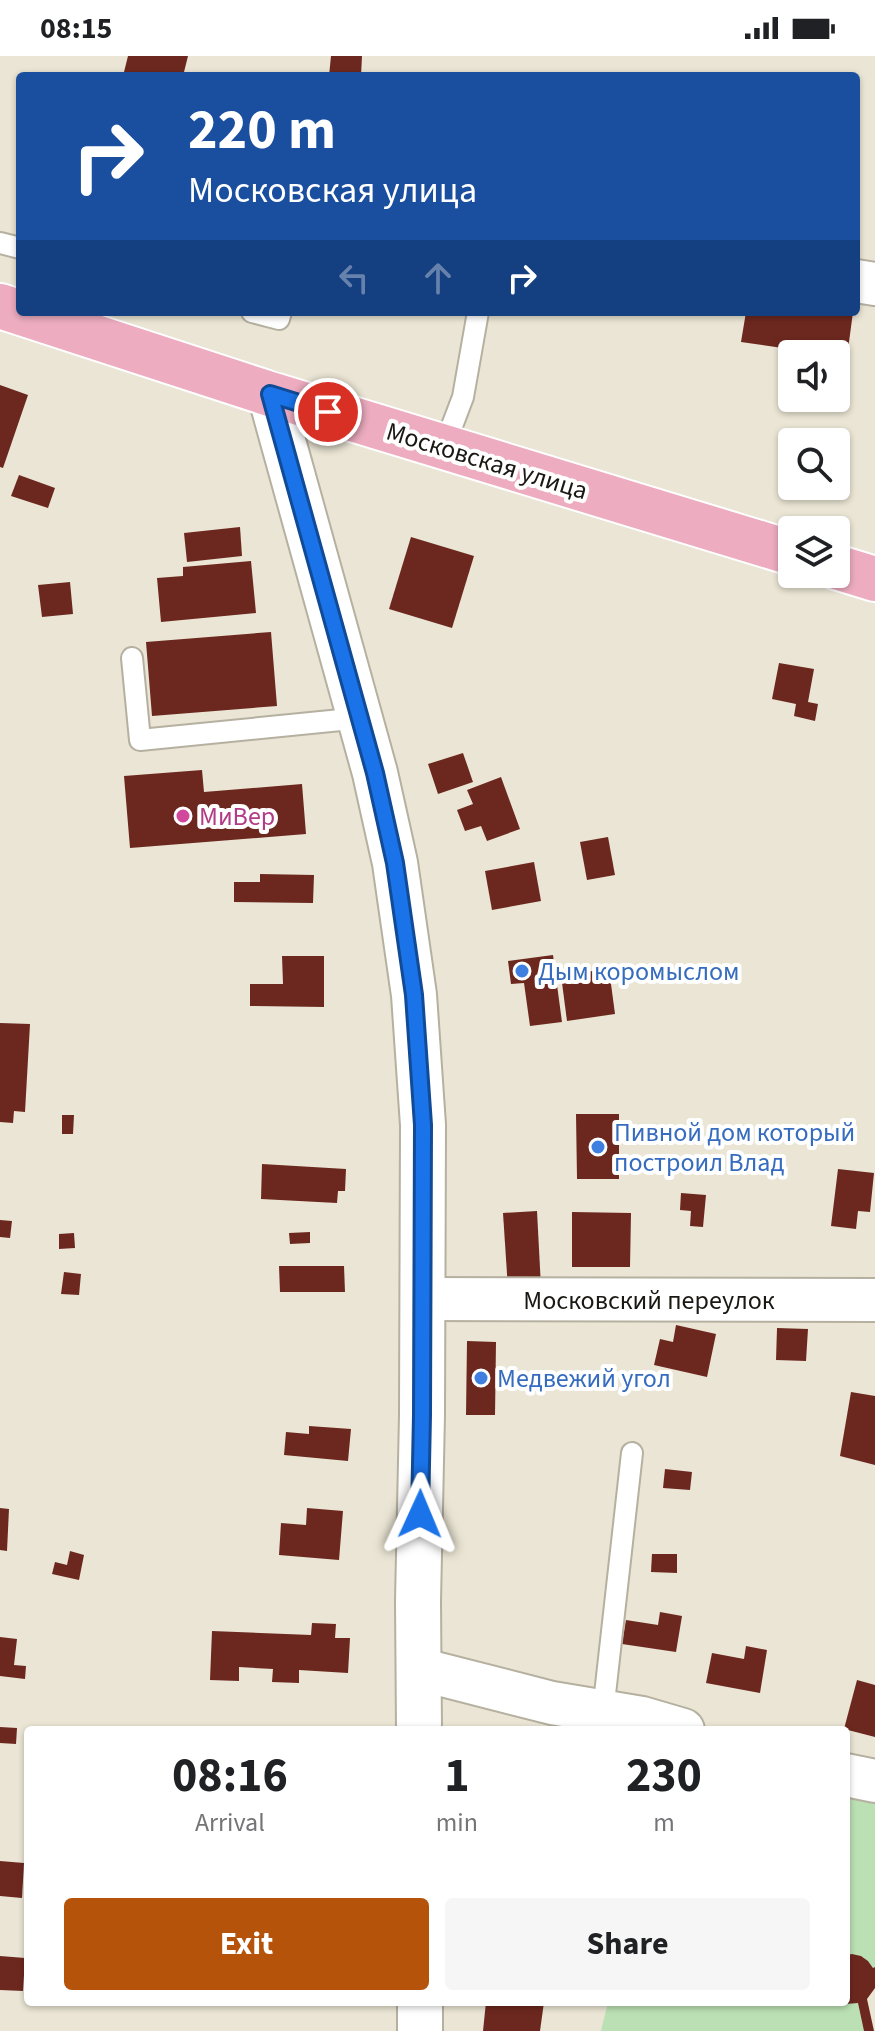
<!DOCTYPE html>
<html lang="en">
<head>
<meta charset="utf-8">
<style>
  :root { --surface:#fff; --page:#f6f6f6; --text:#202124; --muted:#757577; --accent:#b45309 }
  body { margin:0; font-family:"Source Sans 3",sans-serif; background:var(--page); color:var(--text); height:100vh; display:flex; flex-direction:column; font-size:30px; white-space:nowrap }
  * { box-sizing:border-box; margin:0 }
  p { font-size:26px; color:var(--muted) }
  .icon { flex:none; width:44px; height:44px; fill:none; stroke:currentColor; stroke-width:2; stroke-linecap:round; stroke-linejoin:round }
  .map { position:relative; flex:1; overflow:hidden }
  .sheet { position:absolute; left:24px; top:1670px; width:826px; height:280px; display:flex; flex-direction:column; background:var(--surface); border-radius:8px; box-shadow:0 2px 6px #0004 }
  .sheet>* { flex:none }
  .hud { position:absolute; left:16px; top:16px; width:844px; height:244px; border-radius:8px; box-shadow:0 2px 6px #0004; background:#1a4fa0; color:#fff; overflow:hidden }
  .buttons { position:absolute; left:778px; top:284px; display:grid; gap:16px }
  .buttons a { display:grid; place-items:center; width:72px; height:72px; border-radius:8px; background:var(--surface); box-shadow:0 2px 6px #0004; font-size:40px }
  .pin { position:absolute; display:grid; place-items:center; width:68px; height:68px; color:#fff; margin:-34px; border:4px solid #fff; border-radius:50%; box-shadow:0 2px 8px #0007 }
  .me { position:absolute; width:88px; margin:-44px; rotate:1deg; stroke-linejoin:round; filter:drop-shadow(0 0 6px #0008) }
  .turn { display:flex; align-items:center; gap:28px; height:168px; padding:0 40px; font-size:36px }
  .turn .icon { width:104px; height:104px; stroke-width:2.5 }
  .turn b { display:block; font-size:56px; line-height:68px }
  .lanes { display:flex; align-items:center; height:76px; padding:0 40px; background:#0003; justify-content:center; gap:40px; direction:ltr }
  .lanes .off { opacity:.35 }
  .eta { display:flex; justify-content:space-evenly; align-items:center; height:136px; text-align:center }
  .eta b { font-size:48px; font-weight:700; line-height:56px }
  .action { display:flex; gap:16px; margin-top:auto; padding:16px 40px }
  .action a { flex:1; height:92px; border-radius:8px; background:var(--accent); color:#fff; font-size:32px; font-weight:700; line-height:92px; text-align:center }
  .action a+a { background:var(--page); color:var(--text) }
  .status { display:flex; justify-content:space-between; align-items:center; height:56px; padding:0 40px; background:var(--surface); direction:ltr }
  .status svg { height:22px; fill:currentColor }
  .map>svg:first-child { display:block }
  .green { fill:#bae0b3 }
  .building { fill:#6c281f }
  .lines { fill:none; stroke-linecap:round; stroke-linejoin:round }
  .service-casing { stroke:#b5b0a0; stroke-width:24 }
  .minor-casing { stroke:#b5b0a0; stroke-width:46 }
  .secondary-casing { stroke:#b5b0a0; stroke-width:48 }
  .primary-casing { stroke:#fff; stroke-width:48 }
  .service { stroke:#fff; stroke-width:20 }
  .minor { stroke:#fff; stroke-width:42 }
  .secondary { stroke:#fff; stroke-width:44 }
  .primary { stroke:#edacc0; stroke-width:44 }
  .route-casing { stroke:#114b97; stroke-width:20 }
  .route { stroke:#1a73e8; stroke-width:14 }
  .hotel-dot { fill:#d1479c; stroke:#fff; stroke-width:3 }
  .shop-dot { fill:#3f7fe0; stroke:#fff; stroke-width:3 }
  .labels { text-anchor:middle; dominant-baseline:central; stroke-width:8; stroke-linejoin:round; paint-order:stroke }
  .street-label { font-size:26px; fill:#191812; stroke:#fff }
  .hotel-label { font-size:26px; fill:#b23c85; stroke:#fff; text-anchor:start }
  .shop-label { font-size:26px; fill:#366cbe; stroke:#fff; text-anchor:start }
</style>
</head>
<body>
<div class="status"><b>08:15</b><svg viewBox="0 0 49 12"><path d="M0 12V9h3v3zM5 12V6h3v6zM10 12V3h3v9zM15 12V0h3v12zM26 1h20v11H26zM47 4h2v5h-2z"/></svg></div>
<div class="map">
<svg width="875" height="1975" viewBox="0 0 875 1975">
  <rect width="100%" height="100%" fill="#eae5d4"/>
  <!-- green -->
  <g class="green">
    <path d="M 846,1723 L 875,1729 L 875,1911 L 873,1912 C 867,1901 857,1897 846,1899 Z"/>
    <path d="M 608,1946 L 858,1947 L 864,1975 L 601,1975 Z"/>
  </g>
  <!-- building -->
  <g class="building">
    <path d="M 128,0 L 188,0 L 183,20 L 123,20 Z"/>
    <path d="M 331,0 L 362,0 L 361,20 L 329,20 Z"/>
    <path d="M 746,256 L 853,256 L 847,301 L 836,300 L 836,298 L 823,298 L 741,286 Z"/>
    <path d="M 0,329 L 28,339 L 3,412 L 0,411 Z"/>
    <path d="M 19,419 L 55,432 L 48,452 L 11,440 Z"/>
    <path d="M 240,471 L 242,500 L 187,506 L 184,477 Z"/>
    <path d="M 411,481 L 474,500 L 452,572 L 389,553 Z"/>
    <path d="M 251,505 L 256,557 L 161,566 L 157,522 L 183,520 L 183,511 Z"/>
    <path d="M 70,526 L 73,558 L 42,561 L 38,529 Z"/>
    <path d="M 271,576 L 277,650 L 152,660 L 146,586 Z"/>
    <path d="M 779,607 L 814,613 L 808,646 L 818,648 L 815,665 L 794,660 L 796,648 L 772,643 Z"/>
    <path d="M 463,697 L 473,726 L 438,738 L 428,708 Z"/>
    <path d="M 202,714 L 204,736 L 302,728 L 306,778 L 130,792 L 124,720 Z"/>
    <path d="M 501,721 L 520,773 L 487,785 L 481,770 L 465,775 L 457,754 L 473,748 L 467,734 Z"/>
    <path d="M 608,781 L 615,819 L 587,824 L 580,786 Z"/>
    <path d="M 534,806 L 541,845 L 492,854 L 485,815 Z"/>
    <path d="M 260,818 L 314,819 L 313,847 L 234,846 L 234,826 L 260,826 Z"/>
    <path d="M 553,899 L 562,966 L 530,970 L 524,927 L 511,928 L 508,905 Z"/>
    <path d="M 282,900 L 324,900 L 324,951 L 250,950 L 250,928 L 283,928 Z"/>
    <path d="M 609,913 L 615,958 L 567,965 L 561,919 Z"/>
    <path d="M 0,967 L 30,968 L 25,1056 L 14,1055 L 13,1067 L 0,1066 Z"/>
    <path d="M 576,1058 L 619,1058 L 619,1123 L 577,1123 Z"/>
    <path d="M 62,1059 L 74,1059 L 73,1078 L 62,1078 Z"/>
    <path d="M 262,1108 L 346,1113 L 345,1135 L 338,1135 L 337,1147 L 261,1143 Z"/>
    <path d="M 838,1113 L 874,1117 L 870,1156 L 858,1155 L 856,1173 L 831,1170 Z"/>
    <path d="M 681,1137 L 706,1139 L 703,1171 L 690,1170 L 691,1155 L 680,1154 Z"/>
    <path d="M 537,1155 L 541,1231 L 508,1233 L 503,1157 Z"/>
    <path d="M 572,1156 L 631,1157 L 630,1211 L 572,1211 Z"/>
    <path d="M 0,1164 L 12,1165 L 10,1182 L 0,1181 Z"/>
    <path d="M 310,1176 L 310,1187 L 290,1188 L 289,1177 Z"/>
    <path d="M 74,1177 L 75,1192 L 59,1193 L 59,1178 Z"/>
    <path d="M 279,1210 L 344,1210 L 345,1236 L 280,1236 Z"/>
    <path d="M 64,1216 L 81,1218 L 79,1239 L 61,1238 Z"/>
    <path d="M 676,1269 L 716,1278 L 707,1321 L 654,1309 L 660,1283 L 673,1286 Z"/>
    <path d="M 777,1272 L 808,1273 L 806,1305 L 776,1304 Z"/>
    <path d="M 467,1285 L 496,1286 L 495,1359 L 466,1359 Z"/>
    <path d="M 851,1336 L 875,1340 L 875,1409 L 840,1400 Z"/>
    <path d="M 309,1370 L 351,1373 L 348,1405 L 284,1399 L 286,1376 L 309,1378 Z"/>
    <path d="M 665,1413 L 692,1416 L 690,1434 L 663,1432 Z"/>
    <path d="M 0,1452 L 9,1453 L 7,1495 L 0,1494 Z"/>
    <path d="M 307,1452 L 343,1455 L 339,1504 L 279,1499 L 281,1467 L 306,1469 Z"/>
    <path d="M 70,1495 L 84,1499 L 79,1524 L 52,1518 L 55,1506 L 67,1509 Z"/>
    <path d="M 652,1498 L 677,1498 L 677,1517 L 651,1516 Z"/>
    <path d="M 660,1556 L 682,1560 L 676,1596 L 622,1588 L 626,1564 L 658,1569 Z"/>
    <path d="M 312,1567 L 336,1568 L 335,1582 L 350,1582 L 348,1617 L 299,1614 L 299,1627 L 272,1626 L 273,1613 L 239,1611 L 239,1625 L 210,1624 L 212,1575 L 311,1579 Z"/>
    <path d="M 0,1581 L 17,1583 L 14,1609 L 26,1610 L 25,1623 L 0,1620 Z"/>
    <path d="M 746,1590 L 767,1594 L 760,1637 L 706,1627 L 712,1597 L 744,1603 Z"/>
    <path d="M 857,1624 L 875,1629 L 875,1681 L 844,1673 Z"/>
    <path d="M 0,1671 L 17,1672 L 16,1688 L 0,1687 Z"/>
    <path d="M 0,1805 L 24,1807 L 22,1842 L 0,1840 Z"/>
    <path d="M 852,1898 L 861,1900 L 868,1905 L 873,1912 L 875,1911 L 875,1932 L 867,1943 L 874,1975 L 864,1975 L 858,1947 L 846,1948 L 846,1899 Z"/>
    <path d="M 0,1900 L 25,1902 L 23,1935 L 0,1934 Z"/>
    <path d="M 486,1946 L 544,1946 L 540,1975 L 483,1975 Z"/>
  </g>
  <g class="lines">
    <defs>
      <g id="service">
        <path d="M 0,187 L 20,192"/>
        <path d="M 252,256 L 279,263 L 281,256"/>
        <path d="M 444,391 L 463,341 L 478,256"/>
        <path d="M 132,602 L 140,684 L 361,662"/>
        <path d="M 603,1656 L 632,1397"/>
      </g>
      <g id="minor">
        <path d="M 856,225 L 875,228"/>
        <path d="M 422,1243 L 875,1244"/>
        <path d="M 419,1613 L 552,1647 L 642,1662 L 683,1674"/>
        <path d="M 846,1719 L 875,1725"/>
      </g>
      <g id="secondary">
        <path d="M 270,338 L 375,717 L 395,807 L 414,939 L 423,1069 L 422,1359 L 418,1545 L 419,1674"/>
        <path d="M 420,1946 L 420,1975"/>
      </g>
      <g id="primary">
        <path d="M 0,250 L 270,338 L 792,497"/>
        <path d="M 836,511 L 875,523"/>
      </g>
    </defs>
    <!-- service casing -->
    <use href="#service" class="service-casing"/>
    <!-- minor casing -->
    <use href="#minor" class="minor-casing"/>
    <!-- secondary casing -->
    <use href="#secondary" class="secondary-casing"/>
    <!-- primary casing -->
    <use href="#primary" class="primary-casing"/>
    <!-- service -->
    <use href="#service" class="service"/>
    <!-- minor -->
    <use href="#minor" class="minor"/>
    <!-- secondary -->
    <use href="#secondary" class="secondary"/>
    <!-- primary -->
    <use href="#primary" class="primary"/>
  </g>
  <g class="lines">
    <defs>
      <path id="route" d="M 328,356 L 270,338 L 375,717 L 395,807 L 414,939 L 423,1069 L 422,1359 L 420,1458"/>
    </defs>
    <!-- route casing -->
    <use href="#route" class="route-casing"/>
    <!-- route -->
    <use href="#route" class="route"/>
  </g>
  <!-- markers -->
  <circle class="hotel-dot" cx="183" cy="760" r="8"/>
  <g class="shop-dot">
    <circle cx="522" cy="915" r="8"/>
    <circle cx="598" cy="1091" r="8"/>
    <circle cx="481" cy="1322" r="8"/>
  </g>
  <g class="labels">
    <!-- street labels -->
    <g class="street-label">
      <text transform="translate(487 405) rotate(17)">Московская улица</text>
      <text x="649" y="1244">Московский переулок</text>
    </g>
    <!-- hotel labels -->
    <g class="hotel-label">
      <text x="199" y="760">МиВер</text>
    </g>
    <!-- shop labels -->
    <g class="shop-label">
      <text x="538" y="915">Дым коромыслом</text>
      <text x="614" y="1076">Пивной дом который<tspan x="614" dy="30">построил Влад</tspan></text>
      <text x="497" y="1322">Медвежий угол</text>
    </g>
  </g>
</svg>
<div class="buttons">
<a><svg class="icon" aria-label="sound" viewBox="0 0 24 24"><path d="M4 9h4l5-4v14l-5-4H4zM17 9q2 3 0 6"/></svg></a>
<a><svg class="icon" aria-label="search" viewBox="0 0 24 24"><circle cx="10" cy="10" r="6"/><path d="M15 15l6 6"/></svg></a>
<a><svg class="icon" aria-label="layers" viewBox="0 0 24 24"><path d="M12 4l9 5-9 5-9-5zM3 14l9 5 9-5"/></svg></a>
</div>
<div class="pin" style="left:328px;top:356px;background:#d93025"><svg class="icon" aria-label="arrive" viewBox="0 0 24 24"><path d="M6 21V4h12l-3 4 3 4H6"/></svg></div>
<svg class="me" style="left:420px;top:1458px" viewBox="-20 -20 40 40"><path d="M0-17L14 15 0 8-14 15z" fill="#1a73e8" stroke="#fff" stroke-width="4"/></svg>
<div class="hud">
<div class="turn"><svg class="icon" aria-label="right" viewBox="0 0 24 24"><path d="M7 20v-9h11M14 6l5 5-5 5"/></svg><div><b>220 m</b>Московская улица</div></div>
<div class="lanes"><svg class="icon off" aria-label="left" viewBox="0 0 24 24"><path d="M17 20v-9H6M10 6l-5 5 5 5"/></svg><svg class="icon off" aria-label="ahead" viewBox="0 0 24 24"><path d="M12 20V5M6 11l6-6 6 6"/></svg><svg class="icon" aria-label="right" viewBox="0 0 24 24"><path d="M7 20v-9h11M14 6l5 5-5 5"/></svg></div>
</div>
<section class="sheet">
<div class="eta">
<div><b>08:16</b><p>Arrival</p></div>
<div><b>1</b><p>min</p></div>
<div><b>230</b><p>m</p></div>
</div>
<div class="action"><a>Exit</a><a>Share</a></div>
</section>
</div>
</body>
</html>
